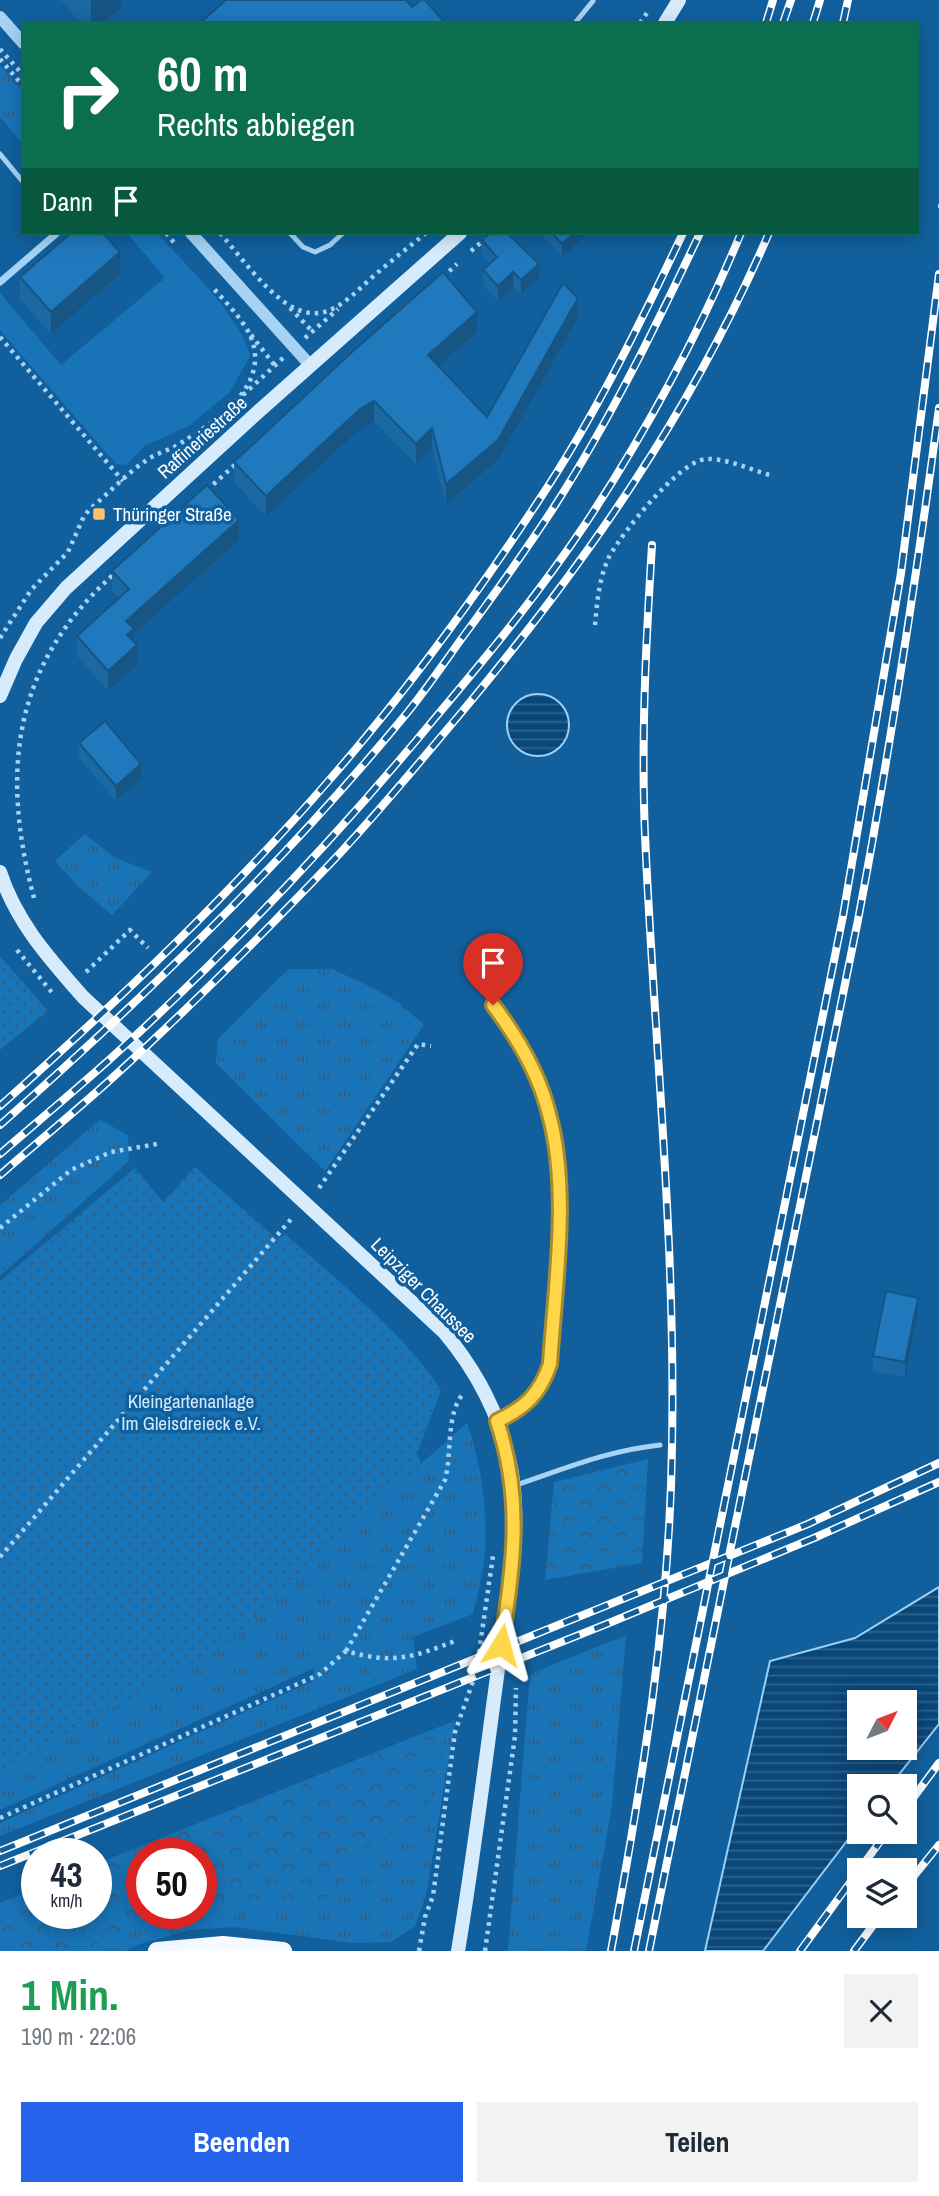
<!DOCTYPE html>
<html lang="de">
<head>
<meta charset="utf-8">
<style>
  :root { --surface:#fff; --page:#f2f2f3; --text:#1f2937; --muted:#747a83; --accent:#2563eb }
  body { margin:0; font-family:"Archivo Narrow",sans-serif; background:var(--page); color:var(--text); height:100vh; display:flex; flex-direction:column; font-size:26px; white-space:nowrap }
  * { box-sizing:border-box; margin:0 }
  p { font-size:23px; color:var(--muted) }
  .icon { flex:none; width:38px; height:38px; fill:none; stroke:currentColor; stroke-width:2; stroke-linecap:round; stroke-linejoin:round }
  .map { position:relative; height:1951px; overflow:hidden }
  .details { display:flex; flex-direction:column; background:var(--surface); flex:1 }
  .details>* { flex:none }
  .top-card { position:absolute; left:21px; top:21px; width:898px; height:214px; border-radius:0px; box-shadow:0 4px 18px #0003; background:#0b6e4f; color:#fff; overflow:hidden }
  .needle { width:46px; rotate:48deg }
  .controls { position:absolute; left:847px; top:1690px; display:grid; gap:14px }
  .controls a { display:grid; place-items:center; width:70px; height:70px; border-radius:0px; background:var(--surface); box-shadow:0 4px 18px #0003; font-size:35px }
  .speed { position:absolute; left:21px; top:1838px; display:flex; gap:14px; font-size:35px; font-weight:700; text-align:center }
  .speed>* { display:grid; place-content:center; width:91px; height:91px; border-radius:50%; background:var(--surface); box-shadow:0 4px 18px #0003; line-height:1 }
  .speed small { font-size:18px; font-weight:400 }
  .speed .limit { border:10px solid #d22; background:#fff; color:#111 }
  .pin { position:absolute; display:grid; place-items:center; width:60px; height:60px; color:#fff; margin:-72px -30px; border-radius:50% 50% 50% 0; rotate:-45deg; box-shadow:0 0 7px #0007 }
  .pin .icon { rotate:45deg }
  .me { position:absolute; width:77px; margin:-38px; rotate:8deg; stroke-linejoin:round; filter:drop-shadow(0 0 5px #0008) }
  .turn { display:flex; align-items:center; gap:24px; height:147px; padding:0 21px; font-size:32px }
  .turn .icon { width:91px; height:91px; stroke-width:2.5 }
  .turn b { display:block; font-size:49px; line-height:60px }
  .then { display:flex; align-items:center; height:66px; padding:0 21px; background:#0003; gap:14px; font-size:26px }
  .round { display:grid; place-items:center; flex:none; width:74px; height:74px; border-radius:0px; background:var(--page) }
  .overview { display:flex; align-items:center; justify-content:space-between; height:119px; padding:0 21px }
  h1 { font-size:42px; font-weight:700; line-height:52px; color:#1e9e55 }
  .button { display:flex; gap:14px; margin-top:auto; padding:14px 21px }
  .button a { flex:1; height:80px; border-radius:0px; background:var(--accent); color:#fff; font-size:28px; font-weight:700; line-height:80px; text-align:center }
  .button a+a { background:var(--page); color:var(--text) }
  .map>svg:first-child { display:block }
  .grass { fill:url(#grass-tufts) }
  .forest { fill:url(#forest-crowns) }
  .park { fill:#1974b7 }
  .garden { fill:url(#garden-dots) }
  .water { fill:url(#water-rules); stroke:#98d0f8; stroke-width:2; fill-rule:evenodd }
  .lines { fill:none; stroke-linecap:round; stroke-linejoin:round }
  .path { stroke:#a6d3f5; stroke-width:4.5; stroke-dasharray:3.5 5; stroke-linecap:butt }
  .service { stroke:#a6d3f5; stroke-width:5 }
  .minor { stroke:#a6d3f5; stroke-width:7 }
  .tertiary { stroke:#a6d3f5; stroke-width:12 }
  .secondary { stroke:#d6ecfd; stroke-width:14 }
  .primary { stroke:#f4faff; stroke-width:18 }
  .rail-casing { stroke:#fff; stroke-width:8 }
  .rail { stroke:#11609d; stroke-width:5; stroke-dasharray:16; stroke-linecap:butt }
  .wall { fill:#1b68a2 }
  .shaded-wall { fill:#165584 }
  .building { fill:#1f79bc; stroke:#165584; stroke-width:2 }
  .route-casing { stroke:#a68a30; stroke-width:18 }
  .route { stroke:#ffd54a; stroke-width:12 }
  .poi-dot { fill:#ffc16a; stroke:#11609d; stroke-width:2.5 }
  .labels { text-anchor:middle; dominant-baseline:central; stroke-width:7; stroke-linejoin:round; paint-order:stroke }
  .street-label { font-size:19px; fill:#fff; stroke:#11609d }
  .poi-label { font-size:19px; fill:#fff; stroke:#11609d; text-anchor:start }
  .park-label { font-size:19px; fill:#cfeafe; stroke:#11609d }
</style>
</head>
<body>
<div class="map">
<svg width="939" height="1951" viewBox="0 0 939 1951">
  <defs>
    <pattern id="grass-tufts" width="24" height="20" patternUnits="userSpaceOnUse" patternTransform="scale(1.75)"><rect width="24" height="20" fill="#1974b7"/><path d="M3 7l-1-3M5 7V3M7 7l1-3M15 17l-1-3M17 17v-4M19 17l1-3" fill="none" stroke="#355e7c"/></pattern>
    <pattern id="forest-crowns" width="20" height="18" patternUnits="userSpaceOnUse" patternTransform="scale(1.75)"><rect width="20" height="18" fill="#1974b7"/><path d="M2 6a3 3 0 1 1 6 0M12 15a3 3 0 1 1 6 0" fill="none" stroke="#355e7c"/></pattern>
    <pattern id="garden-dots" width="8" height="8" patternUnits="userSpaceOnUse" patternTransform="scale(1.75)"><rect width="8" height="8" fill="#1974b7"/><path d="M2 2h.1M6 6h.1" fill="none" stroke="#355e7c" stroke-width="1.8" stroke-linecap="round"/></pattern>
    <pattern id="water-rules" width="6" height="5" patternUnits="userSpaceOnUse" patternTransform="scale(1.75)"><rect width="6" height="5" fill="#0a4779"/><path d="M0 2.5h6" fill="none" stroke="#2f638d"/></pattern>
  </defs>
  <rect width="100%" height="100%" fill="#11609d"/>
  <!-- grass -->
  <g class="grass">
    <path d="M 0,65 L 23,92 L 23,144 L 0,117 Z"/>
    <path d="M 85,834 L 115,858 L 152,872 L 112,915 L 81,889 L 55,861 Z"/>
    <path d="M 288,969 L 332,969 L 371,987 L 398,1002 L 424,1025 L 325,1171 L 216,1063 L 218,1039 Z"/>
    <path d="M 100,1120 L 128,1135 L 129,1161 L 0,1276 L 0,1205 Z"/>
    <path d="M 467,1423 C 482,1465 487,1510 485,1554 C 483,1574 477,1595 473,1614 L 413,1637 L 417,1669 L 0,1836 L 0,1823 L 313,1681 L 314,1668 L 0,1810 L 0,1772 L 223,1646 L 353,1524 Z"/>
    <path d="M 626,1635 L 612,1806 L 586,1951 L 508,1951 L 530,1674 Z"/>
    <path d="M 455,1721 L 426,1896 L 415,1926 L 391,1942 L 353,1943 L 234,1927 L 190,1930 L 140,1944 L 125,1951 L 86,1951 C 122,1927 158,1913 201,1913 L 201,1909 L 341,1889 L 365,1844 L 422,1821 L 445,1749 L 431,1730 Z"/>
  </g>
  <!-- forest -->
  <g class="forest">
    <path d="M 648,1459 L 642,1563 L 545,1580 L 554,1482 Z"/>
    <path d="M 431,1730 L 445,1749 L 422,1821 L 365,1844 L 341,1889 L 316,1902 L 201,1909 L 201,1853 L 142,1853 L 142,1913 L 176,1913 L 139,1923 L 108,1937 L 86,1951 L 0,1951 L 0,1903 L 37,1888 L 37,1913 L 96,1913 L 96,1864 Z"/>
  </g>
  <!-- park -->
  <path class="park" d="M 127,233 L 157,233 C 187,267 238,312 250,356 L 230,392 L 189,426 L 146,445 L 126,465 L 116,464 L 0,330 L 0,293 L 61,365 L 165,278 Z"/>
  <!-- garden -->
  <g class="garden">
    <path d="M 0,956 L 48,1011 L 0,1050 Z"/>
    <path d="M 195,1167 L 278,1240 L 284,1233 C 337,1281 403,1331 441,1390 L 417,1454 L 421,1464 L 353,1524 L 223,1646 L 0,1772 L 0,1281 L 135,1168 L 163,1202 Z"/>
  </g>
  <!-- water -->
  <g class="water">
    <circle cx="538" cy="725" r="31"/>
    <path d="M 939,1587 L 939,1724 L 889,1787 L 859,1787 L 859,1825 L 763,1951 L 705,1951 L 770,1661 L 855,1638 ZM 859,1703 L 905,1703 L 905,1748 L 859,1748 Z"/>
  </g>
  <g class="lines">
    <!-- path -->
    <g class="path">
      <path d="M 640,23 L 649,10"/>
      <path d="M 0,49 L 23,75"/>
      <path d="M 0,59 L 23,86"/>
      <path d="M 938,206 L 939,206"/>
      <path d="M 166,233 L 176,245"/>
      <path d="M 220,233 C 241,257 261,286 287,304 C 326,329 348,298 376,274 C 392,260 409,247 426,233"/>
      <path d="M 471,251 L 492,233"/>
      <path d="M 443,277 L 457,264"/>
      <path d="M 290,308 L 313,332"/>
      <path d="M 251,335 L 276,367"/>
      <path d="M 0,337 L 123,481"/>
      <path d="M 305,338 L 338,309"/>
      <path d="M 243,395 L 283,358"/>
      <path d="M 207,490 L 237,463"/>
      <path d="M 595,625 C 597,603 599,578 609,557 C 622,533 679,461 706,459 C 729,458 752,471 774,476"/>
      <path d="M 0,638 L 31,590 L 68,552 L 84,516 L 90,509 C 109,493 127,473 147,460 C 158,452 171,450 181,443 C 219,419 275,383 248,331 C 239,316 226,302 214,289"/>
      <path d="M 34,898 C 0,771 13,664 114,574"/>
      <path d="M 17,950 L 54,995"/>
      <path d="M 86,972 L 130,930 L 148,948"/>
      <path d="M 319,1188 L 418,1044 L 431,1046"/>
      <path d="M 0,1228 L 71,1170 L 111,1152 L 157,1144"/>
      <path d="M 0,1557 L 292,1218"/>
      <path d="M 346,1651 L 445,1480 C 452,1455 446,1413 463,1394"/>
      <path d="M 0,1818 L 320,1674 L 346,1651 C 394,1665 413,1657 458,1640"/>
      <path d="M 419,1951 L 425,1917 L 433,1896 L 455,1732 L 476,1673 L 493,1556"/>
      <path d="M 485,1951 L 515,1736 L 516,1688"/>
    </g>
    <!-- service -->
    <g class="service">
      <path d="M 575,23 L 593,1"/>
      <path d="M 0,154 L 23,182"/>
      <path d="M 290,233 L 303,247 L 315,252 L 330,245 L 343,233"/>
      <path d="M 493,1005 C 518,1038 539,1073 549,1113 C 570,1191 555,1284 550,1364 C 540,1394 525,1408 497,1421"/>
      <path d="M 516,1485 C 567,1468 606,1451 660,1445"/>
    </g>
    <!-- minor -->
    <path class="minor" d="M 0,282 L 57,233"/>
    <!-- tertiary -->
    <g class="tertiary">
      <path d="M 0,17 L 23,43"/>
      <path d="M 191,233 L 310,365"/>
    </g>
    <!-- secondary -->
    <g class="secondary">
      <path d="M 665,23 L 679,0"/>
      <path d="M 0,696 L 16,659 L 36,623 L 66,588 L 259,411 L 460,233"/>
      <path d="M 0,872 C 16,922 49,958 83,997 L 444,1332 C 476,1370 499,1413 510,1463 C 525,1532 505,1614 496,1684 C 484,1773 473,1862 458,1951"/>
    </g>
    <!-- primary -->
    <path class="primary" d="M 157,1951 L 223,1945 L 283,1951"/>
    <defs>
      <g id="rail">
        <path d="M 766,23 L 773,0"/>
        <path d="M 783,23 L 791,0"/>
        <path d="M 813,23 L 820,0"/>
        <path d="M 843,23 L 848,0"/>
        <path d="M 0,1106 C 116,1003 229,896 331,778 C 407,691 476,596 539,500 C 595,416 640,324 683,233"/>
        <path d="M 0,1125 C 145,997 284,863 407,713 C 428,687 446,660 465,634 C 496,592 526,550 554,507 C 610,420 656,326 700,233"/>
        <path d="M 0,1154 C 36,1123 73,1092 109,1060 C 226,954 335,839 435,718 C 488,655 540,592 586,523 C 646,432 699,334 741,233"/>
        <path d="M 0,1175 C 40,1140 82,1106 121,1070 C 192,1005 261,936 327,867 C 374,818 417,765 461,713 C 586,563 691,413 769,233"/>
        <path d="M 905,1809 L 939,1763"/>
        <path d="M 0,1851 L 808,1524 L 939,1463"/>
        <path d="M 0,1866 L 609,1623 L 814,1538 L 939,1482"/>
        <path d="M 905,1887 L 939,1845"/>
        <path d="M 611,1951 C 642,1784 670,1615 672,1445 C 676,1241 654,1039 645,835 C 641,739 646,641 652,545"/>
        <path d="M 634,1951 L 843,916 L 901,573 L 939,274"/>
        <path d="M 649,1951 L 858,920 C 890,750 916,580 939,408"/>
        <path d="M 800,1951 L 887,1832"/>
        <path d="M 854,1951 L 880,1916"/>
      </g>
    </defs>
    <!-- rail casing -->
    <use href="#rail" class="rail-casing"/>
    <!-- rail -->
    <use href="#rail" class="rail"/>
  </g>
  <!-- wall -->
  <g class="wall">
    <path d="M 61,0 L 121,0 L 121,8 L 103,23 L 81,23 Z"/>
    <path d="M 540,233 L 589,233 L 562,257 Z"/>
    <path d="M 482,240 L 539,279 L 521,295 L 513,287 L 498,301 L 483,285 L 483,270 L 490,264 L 482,255 Z"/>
    <path d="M 120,274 L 51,334 L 20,299 L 20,277 Z"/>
    <path d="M 578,318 L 498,460 L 446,504 L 432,448 L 416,464 L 374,421 L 360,429 L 266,516 L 234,482 L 234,462 L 477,332 L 438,366 L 487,417 Z"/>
    <path d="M 239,540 L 134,634 L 137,665 L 108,691 L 77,656 L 77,636 L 119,598 L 112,591 L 112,571 Z"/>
    <path d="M 79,743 L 141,779 L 116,801 L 79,758 Z"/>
    <path d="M 918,1313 L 905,1377 L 873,1371 L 873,1356 Z"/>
  </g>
  <!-- shaded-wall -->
  <g class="shaded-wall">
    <path d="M 91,0 L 121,0 L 121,8 L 103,23 L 91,23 Z"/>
    <path d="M 574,233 L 589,233 L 562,257 L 562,244 Z"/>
    <path d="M 120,252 L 120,274 L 51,334 L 51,312 Z"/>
    <path d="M 539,264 L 539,279 L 521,295 L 521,280 Z"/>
    <path d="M 513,272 L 513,287 L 498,301 L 498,286 Z"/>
    <path d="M 578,298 L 578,318 L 498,460 L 446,504 L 446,484 Z"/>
    <path d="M 477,312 L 477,332 L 428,375 L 428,355 Z"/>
    <path d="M 374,401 L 374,421 L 360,429 L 266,516 L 266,496 L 360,409 Z"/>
    <path d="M 432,428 L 432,448 L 416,464 L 416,444 Z"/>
    <path d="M 239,520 L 239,540 L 134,634 L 134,647 L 137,645 L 137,665 L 108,691 L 108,671 L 126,621 Z"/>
    <path d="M 141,764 L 141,779 L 116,801 L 116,786 Z"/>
    <path d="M 918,1298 L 918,1313 L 905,1377 L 905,1362 Z"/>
  </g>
  <!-- building -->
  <g class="building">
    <path d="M 226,0 L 406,0 L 412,7 L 421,0 L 425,0 L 445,23 L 200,23 Z"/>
    <path d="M 71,233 L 103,233 L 120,252 L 51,312 L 20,277 Z"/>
    <path d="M 490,233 L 507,233 L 539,264 L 521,280 L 513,272 L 498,286 L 483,270 L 497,257 L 482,240 Z"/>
    <path d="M 552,233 L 574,233 L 562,244 Z"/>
    <path d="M 443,272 L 477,312 L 428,355 L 487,417 L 563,283 L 578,298 L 498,440 L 446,484 L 432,428 L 416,444 L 374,401 L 360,409 L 266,496 L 234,462 L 352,352 Z"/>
    <path d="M 207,485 L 239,520 L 126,621 L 134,629 L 127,635 L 137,645 L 108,671 L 77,636 L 129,589 L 112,571 Z"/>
    <path d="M 105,721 L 141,764 L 116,786 L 79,743 Z"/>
    <path d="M 886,1291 L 918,1298 L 905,1362 L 873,1356 Z"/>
  </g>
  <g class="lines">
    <defs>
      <path id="route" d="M 493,1005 C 518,1038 539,1073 549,1114 C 570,1190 555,1286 550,1364 C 540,1394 525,1408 497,1421 C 523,1498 514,1566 501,1645"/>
    </defs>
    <!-- route casing -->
    <use href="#route" class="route-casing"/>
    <!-- route -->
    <use href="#route" class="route"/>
  </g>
  <!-- markers -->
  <rect class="poi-dot" x="92" y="507" width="14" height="14" rx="3.5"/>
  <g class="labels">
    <!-- street labels -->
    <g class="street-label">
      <text transform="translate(202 437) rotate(-42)">Raffineriestraße</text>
      <text transform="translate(424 1290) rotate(45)">Leipziger Chaussee</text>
    </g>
    <!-- poi labels -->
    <g class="poi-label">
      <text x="113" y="514">Thüringer Straße</text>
    </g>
    <!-- park labels -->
    <g class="park-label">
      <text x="191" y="1401">Kleingartenanlage<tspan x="191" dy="22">Im Gleisdreieck e.V.</tspan></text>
    </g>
  </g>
</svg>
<div class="controls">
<a><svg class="needle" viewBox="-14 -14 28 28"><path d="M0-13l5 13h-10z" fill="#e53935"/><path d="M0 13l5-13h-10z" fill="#747a83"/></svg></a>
<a><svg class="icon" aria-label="search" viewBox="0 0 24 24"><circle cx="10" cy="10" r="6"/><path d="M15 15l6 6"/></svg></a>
<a><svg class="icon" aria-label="layers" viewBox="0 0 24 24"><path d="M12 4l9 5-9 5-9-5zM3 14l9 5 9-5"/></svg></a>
</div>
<div class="speed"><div>43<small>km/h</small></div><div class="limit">50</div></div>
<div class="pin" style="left:493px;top:1005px;background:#d93025"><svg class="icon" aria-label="arrive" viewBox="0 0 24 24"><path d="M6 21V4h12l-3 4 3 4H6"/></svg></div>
<svg class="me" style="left:501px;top:1645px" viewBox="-20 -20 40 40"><path d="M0-17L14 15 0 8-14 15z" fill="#ffd54a" stroke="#fff" stroke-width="4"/></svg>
<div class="top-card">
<div class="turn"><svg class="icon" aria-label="right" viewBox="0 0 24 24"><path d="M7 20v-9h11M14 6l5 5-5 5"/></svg><div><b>60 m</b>Rechts abbiegen</div></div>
<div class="then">Dann<svg class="icon" aria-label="arrive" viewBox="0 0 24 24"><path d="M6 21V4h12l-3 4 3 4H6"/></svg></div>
</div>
</div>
<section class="details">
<div class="overview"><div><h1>1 Min.</h1><p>190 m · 22:06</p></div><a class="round"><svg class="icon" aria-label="close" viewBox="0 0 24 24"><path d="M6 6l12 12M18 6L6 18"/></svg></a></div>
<div class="button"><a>Beenden</a><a>Teilen</a></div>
</section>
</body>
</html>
